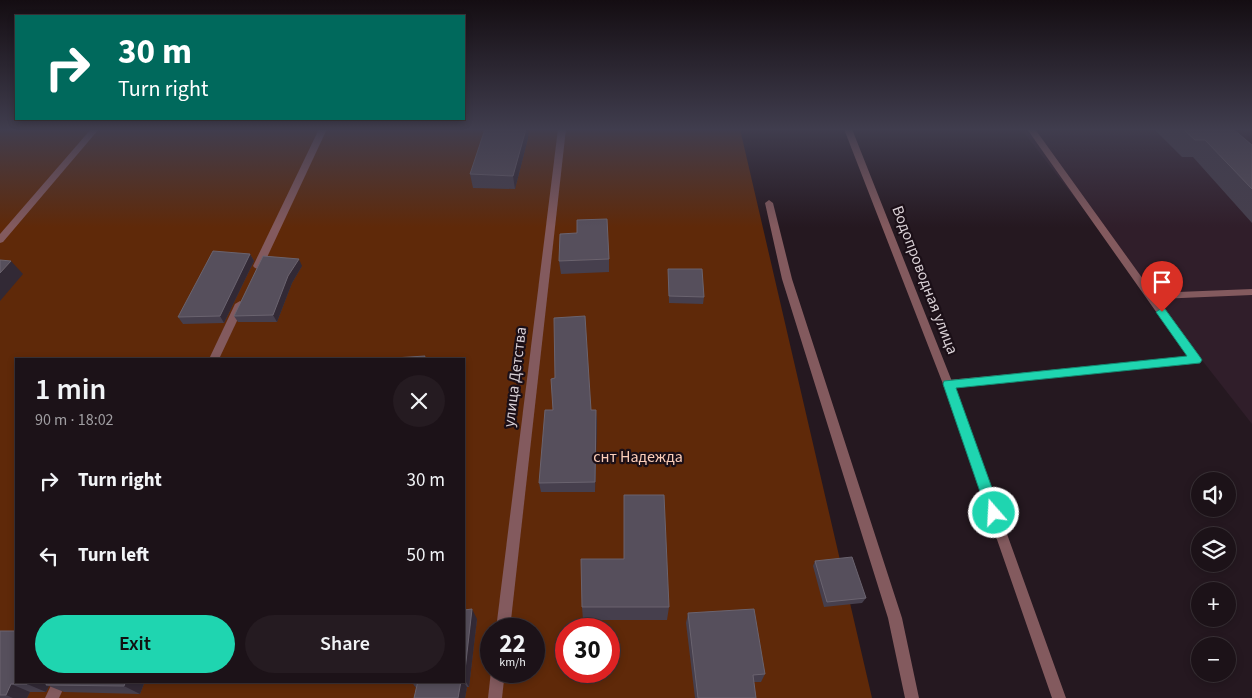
<!DOCTYPE html>
<html lang="en">
<head>
<meta charset="utf-8">
<style>
  :root { --surface:#1c1218; --page:#251b21; --text:#f1f3f6; --muted:#a09ea2; --line:#3a3237; --accent:#1fd5b0 }
  body { margin:0; font-family:"Source Sans 3",sans-serif; background:var(--page); color:var(--text); height:100vh; display:flex; flex-direction:column; font-size:19px; white-space:nowrap }
  * { box-sizing:border-box; margin:0 }
  p { font-size:16px; color:var(--muted) }
  .icon { flex:none; width:28px; height:28px; fill:none; stroke:currentColor; stroke-width:2; stroke-linecap:round; stroke-linejoin:round }
  .map { position:relative; flex:1; overflow:hidden }
  .side { position:absolute; left:15px; top:358px; width:450px; height:325px; display:flex; flex-direction:column; background:var(--surface); border-radius:0px; box-shadow:0 2px 8px #0003,0 0 0 1px var(--line) }
  .side>* { flex:none }
  .guide { position:absolute; left:15px; top:15px; width:450px; height:105px; border-radius:0px; box-shadow:0 2px 8px #0003,0 0 0 1px var(--line); background:#00695c; color:#fff; overflow:hidden }
  .tools { position:absolute; left:1191px; top:472px; display:grid; gap:10px }
  .tools a { display:grid; place-items:center; width:45px; height:45px; border-radius:50%; background:var(--surface); box-shadow:0 2px 8px #0003,0 0 0 1px var(--line); font-size:25px }
  .speed { position:absolute; left:480px; top:618px; display:flex; gap:10px; font-size:25px; font-weight:700; text-align:center }
  .speed>* { display:grid; place-content:center; width:65px; height:65px; border-radius:50%; background:var(--surface); box-shadow:0 2px 8px #0003,0 0 0 1px var(--line); line-height:1 }
  .speed small { font-size:12px; font-weight:400 }
  .speed .limit { border:8px solid #d22; background:#fff; color:#111 }
  .pin { position:absolute; display:grid; place-items:center; width:42px; height:42px; color:#fff; margin:-51px -21px; border-radius:50% 50% 50% 0; rotate:-45deg; box-shadow:0 0 5px #0007 }
  .pin .icon { rotate:45deg }
  .me { position:absolute; width:55px; margin:-28px; rotate:341deg; stroke-linejoin:round; filter:drop-shadow(0 0 4px #0008) }
  .turn { display:flex; align-items:center; gap:18px; height:105px; padding:0 20px; font-size:22px }
  .turn .icon { width:65px; height:65px; stroke-width:2.5 }
  .turn b { display:block; font-size:35px; line-height:42px }
  .round { display:grid; place-items:center; flex:none; width:52px; height:52px; border-radius:26px; background:var(--page) }
  .headline { display:flex; align-items:center; justify-content:space-between; height:85px; padding:0 20px }
  h1 { font-size:30px; font-weight:600; line-height:38px }
  .action { display:flex; gap:10px; margin-top:auto; padding:10px 20px }
  .action a { flex:1; height:58px; border-radius:30px; background:var(--accent); color:#111; font-size:20px; font-weight:600; line-height:58px; text-align:center }
  .action a+a { background:var(--page); color:var(--text) }
  ul { padding:0; list-style:none }
  li { display:flex; align-items:center; gap:15px; height:75px; padding:0 20px }
  li div { flex:1 }
  li b { display:block; font-size:19px }
  li em { font-style:normal }
  .map>svg:first-child { display:block }
  .built { fill:#301e2a }
  .green { fill:#5f2909; fill-rule:evenodd }
  .lines { fill:none; stroke-linecap:round; stroke-linejoin:round }
  .service { fill:#835a5e; fill-rule:evenodd }
  .minor { fill:#835a5e; fill-rule:evenodd }
  .wall { fill:#463f4d }
  .shaded-wall { fill:#322935 }
  .building { fill:#564f5c; stroke:#6a636f }
  .route { fill:#1fd5b0; stroke:#148a72 }
  .labels { text-anchor:middle; dominant-baseline:central; stroke-width:4.5; stroke-linejoin:round; paint-order:stroke }
  .street-label { font-size:16px; fill:#d9d0d5; stroke:#1b0f17 }
  .park-label { font-size:16px; fill:#fcceb9; stroke:#1b0f17 }
</style>
</head>
<body>
<div class="map">
<svg width="1252" height="698" viewBox="0 0 1252 698">
  <rect width="100%" height="100%" fill="#251820"/>
  <!-- built -->
  <path class="built" d="M 1021,129 L 1252,129 L 1252,424 Z"/>
  <!-- green -->
  <path class="green" d="M 0,129 L 740,129 L 872,698 L 0,698 ZM 16,359 L 464,359 L 464,681 L 16,681 ZM 491,629 L 534,629 L 534,671 L 491,671 ZM 566,629 L 609,629 L 609,671 L 566,671 Z"/>
  <g class="lines">
    <!-- service -->
    <path class="service" d="M 1027,129 L 1035,129 L 1153,293 L 1252,289 L 1252,295 L 1158,299 L 1200,357 L 1201,360 L 1200,363 L 948,388 L 944,387 L 943,384 L 944,381 L 948,380 L 1188,357 Z"/>
    <!-- minor -->
    <g class="minor">
      <path d="M 91,129 L 99,129 L 3,242 L 0,243 L 0,234 Z"/>
      <path d="M 319,129 L 327,129 L 263,266 L 258,269 L 255,268 L 253,266 Z"/>
      <path d="M 558,129 L 566,129 L 510,629 L 496,629 Z"/>
      <path d="M 844,129 L 852,129 L 953,384 L 1066,698 L 1052,698 L 943,384 Z"/>
      <path d="M 769,200 L 773,203 L 792,279 L 902,618 L 919,698 L 905,698 L 888,618 L 782,279 L 765,203 Z"/>
      <path d="M 240,301 L 245,304 L 219,359 L 209,359 L 235,304 Z"/>
      <path d="M 491,671 L 505,671 L 502,698 L 488,698 Z"/>
      <path d="M 53,681 L 67,681 L 59,698 L 45,698 Z"/>
    </g>
  </g>
  <!-- wall -->
  <g class="wall">
    <path d="M 1154,129 L 1233,129 L 1252,145 L 1252,223 L 1193,157 L 1182,157 Z"/>
    <path d="M 528,138 L 515,189 L 473,188 L 470,174 Z"/>
    <path d="M 250,254 L 254,261 L 224,323 L 183,324 L 178,317 Z"/>
    <path d="M 609,259 L 609,272 L 561,274 L 559,261 Z"/>
    <path d="M 302,266 L 292,283 L 277,322 L 238,322 L 234,316 Z"/>
    <path d="M 668,269 L 704,297 L 703,304 L 669,303 Z"/>
    <path d="M 591,410 L 597,421 L 595,492 L 541,492 L 539,483 Z"/>
    <path d="M 624,559 L 669,607 L 667,620 L 583,620 L 582,607 Z"/>
    <path d="M 815,561 L 866,598 L 862,603 L 824,607 L 813,566 Z"/>
    <path d="M 464,610 L 477,619 L 469,687 L 467,687 L 465,698 L 414,698 L 416,688 L 411,681 L 464,681 Z"/>
    <path d="M 688,613 L 765,674 L 761,682 L 754,682 L 756,698 L 695,698 L 686,623 Z"/>
    <path d="M 0,631 L 16,681 L 145,681 L 140,694 L 64,692 L 49,686 L 46,692 L 30,692 L 27,698 L 0,698 Z"/>
  </g>
  <!-- shaded-wall -->
  <g class="shaded-wall">
    <path d="M 526,129 L 529,129 L 528,138 L 515,189 L 513,176 Z"/>
    <path d="M 250,254 L 254,261 L 224,323 L 220,316 Z"/>
    <path d="M 299,259 L 302,266 L 292,283 L 277,322 L 273,315 L 288,276 Z"/>
    <path d="M 11,261 L 23,274 L 0,301 L 0,273 Z"/>
    <path d="M 596,410 L 597,421 L 595,492 L 595,482 Z"/>
    <path d="M 472,609 L 477,619 L 469,687 L 464,679 Z"/>
    <path d="M 29,681 L 52,681 L 46,685 L 49,686 L 46,692 L 27,684 Z"/>
    <path d="M 126,681 L 145,681 L 140,694 L 124,686 Z"/>
    <path d="M 461,681 L 463,681 L 467,687 L 465,698 L 458,698 Z"/>
    <path d="M 11,684 L 30,692 L 27,698 L 13,698 L 6,695 Z"/>
  </g>
  <!-- building -->
  <g class="building">
    <path d="M 485,129 L 526,129 L 513,176 L 470,174 Z"/>
    <path d="M 1183,129 L 1233,129 L 1252,145 L 1252,189 L 1205,140 L 1195,140 Z"/>
    <path d="M 607,219 L 609,259 L 559,261 L 560,234 L 577,233 L 577,220 Z"/>
    <path d="M 213,251 L 250,254 L 220,316 L 178,317 Z"/>
    <path d="M 263,256 L 299,259 L 288,276 L 273,315 L 234,316 Z"/>
    <path d="M 0,260 L 11,261 L 0,273 Z"/>
    <path d="M 668,269 L 702,269 L 704,297 L 669,296 Z"/>
    <path d="M 585,316 L 591,410 L 596,410 L 595,482 L 539,483 L 545,410 L 553,410 L 551,379 L 555,378 L 554,318 Z"/>
    <path d="M 425,356 L 424,359 L 379,359 Z"/>
    <path d="M 624,495 L 664,495 L 669,607 L 582,607 L 581,559 L 624,559 Z"/>
    <path d="M 852,557 L 866,598 L 827,602 L 815,561 Z"/>
    <path d="M 472,609 L 464,679 L 464,610 Z"/>
    <path d="M 754,609 L 765,674 L 753,675 L 756,698 L 698,698 L 688,613 Z"/>
    <path d="M 0,631 L 16,631 L 16,681 L 29,681 L 27,684 L 11,684 L 6,695 L 0,695 Z"/>
    <path d="M 47,681 L 126,681 L 124,686 L 46,685 Z"/>
    <path d="M 418,681 L 461,681 L 458,698 L 414,698 Z"/>
  </g>
  <!-- sky -->
  <linearGradient id="sky" x2="0" y2="1"><stop stop-color="#140d12"/><stop offset="0.57" stop-color="#403d4e"/><stop offset="1" stop-color="#403d4e" stop-opacity="0"/></linearGradient>
  <rect width="1252" height="227" fill="url(#sky)"/>
  <!-- route -->
  <path class="route" d="M 1162,308 L 1165,309 L 1200,357 L 1202,360 L 1200,363 L 956,388 L 1001,513 L 999,518 L 994,520 L 989,518 L 943,384 L 944,381 L 1187,356 L 1156,312 Z"/>
  <g class="labels">
    <!-- street labels -->
    <g class="street-label">
      <text transform="translate(925 280) rotate(69)">Водопроводная улица</text>
      <text transform="translate(515 377) rotate(-83)">улица Детства</text>
    </g>
    <!-- park labels -->
    <g class="park-label">
      <text x="638" y="457">снт Надежда</text>
    </g>
  </g>
</svg>
<div class="tools">
<a><svg class="icon" aria-label="sound" viewBox="0 0 24 24"><path d="M4 9h4l5-4v14l-5-4H4zM17 9q2 3 0 6"/></svg></a>
<a><svg class="icon" aria-label="layers" viewBox="0 0 24 24"><path d="M12 4l9 5-9 5-9-5zM3 14l9 5 9-5"/></svg></a>
<a>+</a>
<a>−</a>
</div>
<div class="speed"><div>22<small>km/h</small></div><div class="limit">30</div></div>
<div class="pin" style="left:1162px;top:312px;background:#d93025"><svg class="icon" aria-label="arrive" viewBox="0 0 24 24"><path d="M6 21V4h12l-3 4 3 4H6"/></svg></div>
<svg class="me" style="left:994px;top:513px" viewBox="-20 -20 40 40"><circle r="17" fill="#1fd5b0" stroke="#fff" stroke-width="3"/><path d="M0-11L8 9 0 5-8 9z" fill="#fff"/></svg>
<div class="guide">
<div class="turn"><svg class="icon" aria-label="right" viewBox="0 0 24 24"><path d="M7 20v-9h11M14 6l5 5-5 5"/></svg><div><b>30 m</b>Turn right</div></div>
</div>
<section class="side">
<div class="headline"><div><h1>1 min</h1><p>90 m · 18:02</p></div><a class="round"><svg class="icon" aria-label="close" viewBox="0 0 24 24"><path d="M6 6l12 12M18 6L6 18"/></svg></a></div>
<ul>
<li><svg class="icon" aria-label="right" viewBox="0 0 24 24"><path d="M7 20v-9h11M14 6l5 5-5 5"/></svg><div><b>Turn right</b></div><em>30 m</em></li>
<li><svg class="icon" aria-label="left" viewBox="0 0 24 24"><path d="M17 20v-9H6M10 6l-5 5 5 5"/></svg><div><b>Turn left</b></div><em>50 m</em></li>
</ul>
<div class="action"><a>Exit</a><a>Share</a></div>
</section>
</div>
</body>
</html>
